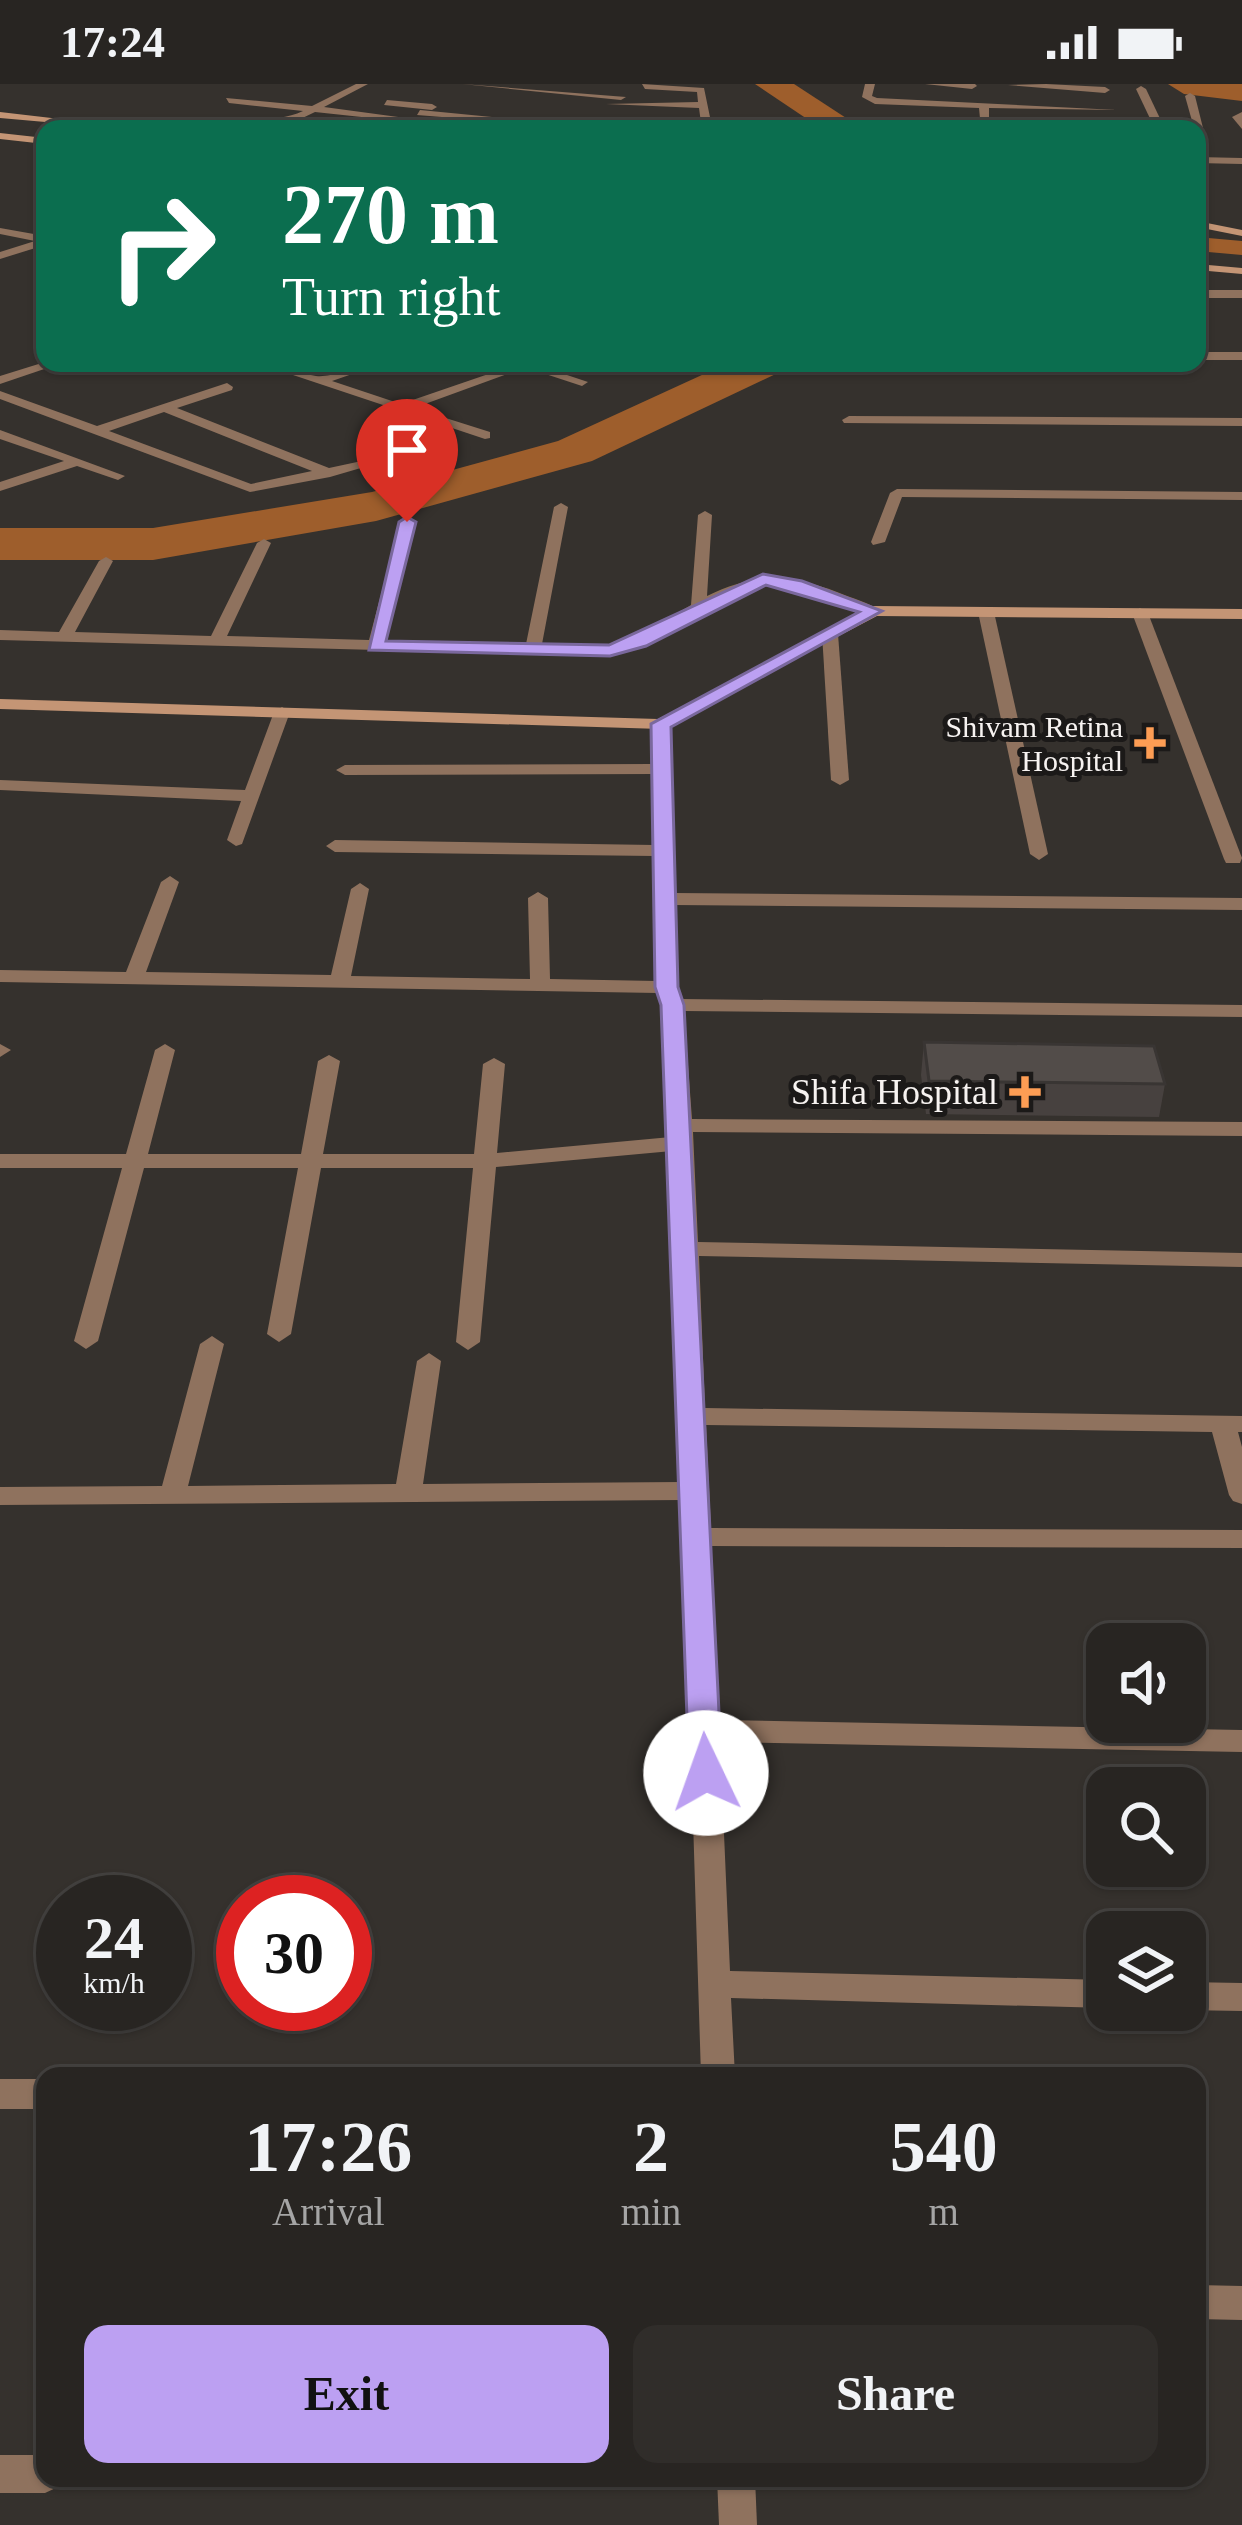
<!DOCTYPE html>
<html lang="en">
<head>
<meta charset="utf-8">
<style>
  :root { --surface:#282522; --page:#302d2a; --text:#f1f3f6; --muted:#a5a5a5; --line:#444240; --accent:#bca0f2 }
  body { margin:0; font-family:Georgia,serif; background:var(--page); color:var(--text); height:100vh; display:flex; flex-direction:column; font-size:45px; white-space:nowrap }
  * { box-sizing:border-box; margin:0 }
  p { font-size:39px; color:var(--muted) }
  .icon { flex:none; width:66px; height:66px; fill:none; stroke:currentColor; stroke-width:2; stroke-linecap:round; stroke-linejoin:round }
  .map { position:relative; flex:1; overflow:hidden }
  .sheet { position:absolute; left:36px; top:1983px; width:1170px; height:420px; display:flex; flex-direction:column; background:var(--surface); border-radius:24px; box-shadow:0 3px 9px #0004,0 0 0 3px var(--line) }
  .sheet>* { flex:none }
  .guide { position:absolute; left:36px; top:36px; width:1170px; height:252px; border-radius:24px; box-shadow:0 3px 9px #0004,0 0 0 3px var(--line); background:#0b6e4f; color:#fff; overflow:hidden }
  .tools { position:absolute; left:1086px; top:1539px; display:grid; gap:24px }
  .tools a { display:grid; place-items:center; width:120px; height:120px; border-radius:24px; background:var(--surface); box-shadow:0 3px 9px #0004,0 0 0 3px var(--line); font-size:60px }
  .speed { position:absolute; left:36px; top:1791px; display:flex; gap:24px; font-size:60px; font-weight:700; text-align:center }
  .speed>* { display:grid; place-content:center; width:156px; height:156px; border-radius:50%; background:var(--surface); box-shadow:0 3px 9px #0004,0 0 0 3px var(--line); line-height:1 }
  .speed small { font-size:30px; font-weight:400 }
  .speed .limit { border:18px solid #d22; background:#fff; color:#111 }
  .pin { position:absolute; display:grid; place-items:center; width:102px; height:102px; color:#fff; margin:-123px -51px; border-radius:50% 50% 50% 0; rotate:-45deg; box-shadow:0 0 12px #0007 }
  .pin .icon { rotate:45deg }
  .me { position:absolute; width:132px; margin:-66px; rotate:357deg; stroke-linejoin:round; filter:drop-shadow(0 0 9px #0008) }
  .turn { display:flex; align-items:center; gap:42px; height:252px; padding:0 48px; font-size:54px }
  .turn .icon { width:156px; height:156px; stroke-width:2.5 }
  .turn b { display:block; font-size:84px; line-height:102px }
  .eta { display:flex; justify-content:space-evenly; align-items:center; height:204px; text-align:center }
  .eta b { font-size:72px; font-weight:800; line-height:84px }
  .primary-button { display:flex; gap:24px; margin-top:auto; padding:24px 48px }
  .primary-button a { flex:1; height:138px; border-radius:24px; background:var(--accent); color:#111; font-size:48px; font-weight:800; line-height:138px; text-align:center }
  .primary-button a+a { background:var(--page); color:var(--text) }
  .status { display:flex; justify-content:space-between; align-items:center; height:84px; padding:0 60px; background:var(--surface); direction:ltr }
  .status svg { height:33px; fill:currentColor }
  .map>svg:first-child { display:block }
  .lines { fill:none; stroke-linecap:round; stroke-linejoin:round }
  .canal { fill:#9e5e2c; fill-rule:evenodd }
  .river { fill:#9e5e2c; fill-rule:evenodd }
  .street { fill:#8f725e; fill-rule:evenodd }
  .secondary { fill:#c49575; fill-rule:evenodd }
  .wall { fill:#47413f }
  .building { fill:#524c49; stroke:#393533; stroke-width:3 }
  .route { fill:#bca0f2; stroke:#7a689d; stroke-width:3 }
  .poi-dot { fill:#fd9d54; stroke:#1b1918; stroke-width:4.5 }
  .labels { text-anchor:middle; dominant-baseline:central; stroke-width:10; stroke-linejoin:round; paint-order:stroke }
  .far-poi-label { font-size:30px; fill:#f7f3f1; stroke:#1b1918; text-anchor:end }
  .poi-label { font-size:36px; fill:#f7f3f1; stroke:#1b1918; text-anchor:end }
</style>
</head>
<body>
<div class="status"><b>17:24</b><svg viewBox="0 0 49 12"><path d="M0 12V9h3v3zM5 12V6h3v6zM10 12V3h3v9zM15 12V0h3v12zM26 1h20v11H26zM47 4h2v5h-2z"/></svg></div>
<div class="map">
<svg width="1242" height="2441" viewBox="0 0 1242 2441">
  <rect width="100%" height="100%" fill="#35312d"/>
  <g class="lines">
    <!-- canal -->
    <path class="canal" d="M 1197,153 L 1242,157 L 1242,171 L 1197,167 Z"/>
    <!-- river -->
    <g class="river">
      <path d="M 755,0 L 794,0 L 863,45 L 822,45 Z"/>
      <path d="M 1168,0 L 1242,0 L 1242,17 L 1184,10 Z"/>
      <path d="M 728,279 L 786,279 L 780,288 L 592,377 L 376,437 L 153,476 L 0,476 L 0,444 L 153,444 L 372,408 L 558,357 Z"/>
    </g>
    <!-- street -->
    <g class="street">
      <path d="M 356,0 L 368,0 L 324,23 L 413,35 L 408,38 L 315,28 L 292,39 L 209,45 C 239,30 274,41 303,27 L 229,19 L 226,14 L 312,22 Z"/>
      <path d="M 462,0 L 626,13 L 621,16 Z"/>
      <path d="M 642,0 L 704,4 L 711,38 L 720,45 L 670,45 L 701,39 L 699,24 L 606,20 L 698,18 L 697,8 L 645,5 Z"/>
      <path d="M 865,0 L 875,0 L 872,12 L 877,14 L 1117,26 L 989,24 L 989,40 L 1039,45 L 981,45 L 979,24 L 875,20 L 862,13 Z"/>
      <path d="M 925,0 L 975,0 L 977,2 L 972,5 Z"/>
      <path d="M 1046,0 L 1105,3 L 1110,6 L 1105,9 L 1008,1 Z"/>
      <path d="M 1141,2 L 1146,5 L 1165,45 L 1155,45 L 1136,5 Z"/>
      <path d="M 1190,9 L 1195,12 L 1208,64 L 1199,62 L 1185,12 Z"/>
      <path d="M 387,16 L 432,20 L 437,23 L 432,26 L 384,21 Z"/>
      <path d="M 420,26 L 574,41 L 579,44 L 417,31 Z"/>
      <path d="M 1242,28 L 1242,45 L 1232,33 Z"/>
      <path d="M 729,42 L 765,45 L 724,45 Z"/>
      <path d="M 1197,73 L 1242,74 L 1242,80 L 1197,79 Z"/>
      <path d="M 43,108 L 45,108 L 45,114 L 38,111 Z"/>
      <path d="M 0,144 L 45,152 L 45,161 L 0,175 L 0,168 L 35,157 L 0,150 Z"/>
      <rect x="1197" y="206" width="45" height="8"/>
      <rect x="1197" y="268" width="45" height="8"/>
      <path d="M 45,278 L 62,279 L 0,300 L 0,292 Z"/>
      <path d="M 257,279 C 278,279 295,289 316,292 C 337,294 362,279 384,279 L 332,297 L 401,320 L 503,285 L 513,288 L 414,324 L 490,348 L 490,354 L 485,355 Z"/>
      <path d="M 512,279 L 531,279 L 588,298 L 582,302 Z"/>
      <path d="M 227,299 L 233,303 L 232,306 L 177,324 L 329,384 L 371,375 L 378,379 L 330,393 L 250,408 L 0,315 L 0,307 L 97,342 ZM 164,328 L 312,387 L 251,400 L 109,347 Z"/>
      <path d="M 849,332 L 1242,334 L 1242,342 L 844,339 L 842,336 Z"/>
      <path d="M 0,346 L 125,392 L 118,396 L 77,382 L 0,407 L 0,398 L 64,377 L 0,355 Z"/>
      <path d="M 897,405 L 1242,408 L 1242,416 L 902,413 L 885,458 L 873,461 L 871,458 L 890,409 Z"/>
      <path d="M 561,419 L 568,423 L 542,560 L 609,562 L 645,548 L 691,521 L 698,431 L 705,427 L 712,431 L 707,512 C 753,489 789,490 837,508 C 852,514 869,519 882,527 L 874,532 L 796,504 L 757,502 L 719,517 L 635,564 L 610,572 L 0,556 L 0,546 L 59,548 L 99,477 L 106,473 L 113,477 L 75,548 L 211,552 L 257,459 L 264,455 L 271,459 L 227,552 L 369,556 L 400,438 L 407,434 L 414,438 L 385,556 L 526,560 L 554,423 Z"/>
      <path d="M 986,523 L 994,528 L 1048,770 L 1039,776 L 1030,770 L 978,528 Z"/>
      <path d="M 1140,524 L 1148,529 L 1242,774 L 1240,779 L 1226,779 L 1224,775 L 1132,529 Z"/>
      <path d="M 830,545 L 838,550 L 849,696 L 840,701 L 831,696 L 822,550 Z"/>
      <path d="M 282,623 L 290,628 L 242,760 L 236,762 L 227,756 L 241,717 L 0,706 L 0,696 L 245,706 L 274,628 Z"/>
      <path d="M 661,635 L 669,640 L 674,809 L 1242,814 L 1242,826 L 674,821 L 676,903 L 681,915 L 1242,921 L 1242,933 L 684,927 L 692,1035 L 1242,1038 L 1242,1052 L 693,1048 L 698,1158 L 1242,1169 L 1242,1183 L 699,1172 L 705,1324 L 1242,1332 L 1242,1348 L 1238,1348 L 1242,1363 L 1242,1420 L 1233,1417 L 1229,1411 L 1212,1348 L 706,1341 L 711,1444 L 1242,1446 L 1242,1464 L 711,1462 L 719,1636 L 1242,1646 L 1242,1668 L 720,1658 L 730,1887 L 1107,1896 L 1107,1924 L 731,1914 L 735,1992 L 701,1992 L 683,1416 L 0,1421 L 0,1403 L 162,1402 L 200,1260 L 212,1252 L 224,1260 L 188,1402 L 396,1400 L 417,1277 L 429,1269 L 441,1277 L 423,1400 L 682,1398 L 677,1332 L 675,1170 L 671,1165 L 675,1160 L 672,1067 L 496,1083 L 480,1258 L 468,1266 L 456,1258 L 473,1084 L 321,1084 L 291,1250 L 279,1258 L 267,1250 L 298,1084 L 144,1084 L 98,1257 L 86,1265 L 74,1257 L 122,1084 L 0,1084 L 0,1070 L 126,1070 L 155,966 L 165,960 L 175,966 L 148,1070 L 301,1070 L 318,977 L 329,971 L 340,977 L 323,1070 L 474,1070 L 483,980 L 494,974 L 505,980 L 497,1069 L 671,1053 L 663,921 L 658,909 L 0,898 L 0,886 L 126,888 L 161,798 L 170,792 L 179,798 L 146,888 L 331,891 L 351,805 L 360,799 L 369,805 L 351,892 L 530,895 L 528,814 L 538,808 L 548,814 L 550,895 L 656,897 L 654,772 L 335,768 L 326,762 L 335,756 L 654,761 L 653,690 L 345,691 L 336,686 L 345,681 L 653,680 L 653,640 Z"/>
      <path d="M 0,960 L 11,966 L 0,973 Z"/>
      <path d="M 1185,1898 L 1242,1899 L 1242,1927 L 1185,1926 Z"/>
      <rect x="0" y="1995" width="45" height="30"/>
      <path d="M 1197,2201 L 1242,2202 L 1242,2236 L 1197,2235 Z"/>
      <path d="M 0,2371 L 45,2371 L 45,2394 L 62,2394 L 58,2403 L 45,2409 L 0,2409 Z"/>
      <path d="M 717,2394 L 755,2394 L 757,2441 L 719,2441 Z"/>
    </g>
    <!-- secondary -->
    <g class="secondary">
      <path d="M 0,28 L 120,42 L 125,45 L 0,34 Z"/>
      <path d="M 0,49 L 45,54 L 45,60 L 0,55 Z"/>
      <path d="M 1197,137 L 1242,146 L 1242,152 L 1197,143 Z"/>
      <path d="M 1197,180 L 1242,184 L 1242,190 L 1197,186 Z"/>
      <path d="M 874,522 L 1242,525 L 1242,535 L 877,532 L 661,645 L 0,625 L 0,615 L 658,635 Z"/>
    </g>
  </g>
  <!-- wall -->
  <path class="wall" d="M 924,958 L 1165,1000 L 1159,1033 L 926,1030 L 921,991 Z"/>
  <!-- building -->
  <path class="building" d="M 924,958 L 1154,962 L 1165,1000 L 929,997 Z"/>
  <!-- route -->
  <path class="route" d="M 407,433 L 416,438 L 386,557 L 609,561 L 763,490 L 802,497 L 882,527 L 671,643 L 678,903 L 684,921 L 722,1689 L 718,1698 L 694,1698 L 689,1689 L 661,921 L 655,903 L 651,640 L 859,528 L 766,501 L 646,562 L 610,572 L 369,566 L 399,438 Z"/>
  <!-- markers -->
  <g class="poi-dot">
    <path d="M1144 641h12v12h12v12h-12v12h-12v-12h-12v-12h12z"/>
    <path d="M1019 990h12v12h12v12h-12v12h-12v-12h-12v-12h12z"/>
  </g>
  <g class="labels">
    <!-- far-poi labels -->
    <g class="far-poi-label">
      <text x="1123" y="642">Shivam Retina<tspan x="1123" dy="34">Hospital</tspan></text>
    </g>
    <!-- poi labels -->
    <g class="poi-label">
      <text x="998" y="1008">Shifa Hospital</text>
    </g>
  </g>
</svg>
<div class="tools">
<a><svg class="icon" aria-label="sound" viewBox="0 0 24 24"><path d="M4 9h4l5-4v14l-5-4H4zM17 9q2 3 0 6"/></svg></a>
<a><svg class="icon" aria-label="search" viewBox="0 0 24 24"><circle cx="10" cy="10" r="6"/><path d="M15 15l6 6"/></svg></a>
<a><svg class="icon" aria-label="layers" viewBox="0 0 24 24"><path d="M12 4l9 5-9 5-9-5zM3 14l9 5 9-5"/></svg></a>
</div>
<div class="speed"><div>24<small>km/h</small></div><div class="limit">30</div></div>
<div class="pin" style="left:407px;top:438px;background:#d93025"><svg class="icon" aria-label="arrive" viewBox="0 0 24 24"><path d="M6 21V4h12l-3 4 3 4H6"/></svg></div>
<svg class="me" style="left:706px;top:1689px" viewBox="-20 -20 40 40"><circle r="19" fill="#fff"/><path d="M0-13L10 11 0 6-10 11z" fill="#bca0f2"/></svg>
<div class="guide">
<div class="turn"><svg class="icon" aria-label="right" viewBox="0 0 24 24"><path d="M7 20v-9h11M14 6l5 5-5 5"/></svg><div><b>270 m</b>Turn right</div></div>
</div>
<section class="sheet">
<div class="eta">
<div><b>17:26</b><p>Arrival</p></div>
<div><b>2</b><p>min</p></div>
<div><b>540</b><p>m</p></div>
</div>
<div class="primary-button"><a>Exit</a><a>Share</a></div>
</section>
</div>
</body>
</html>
